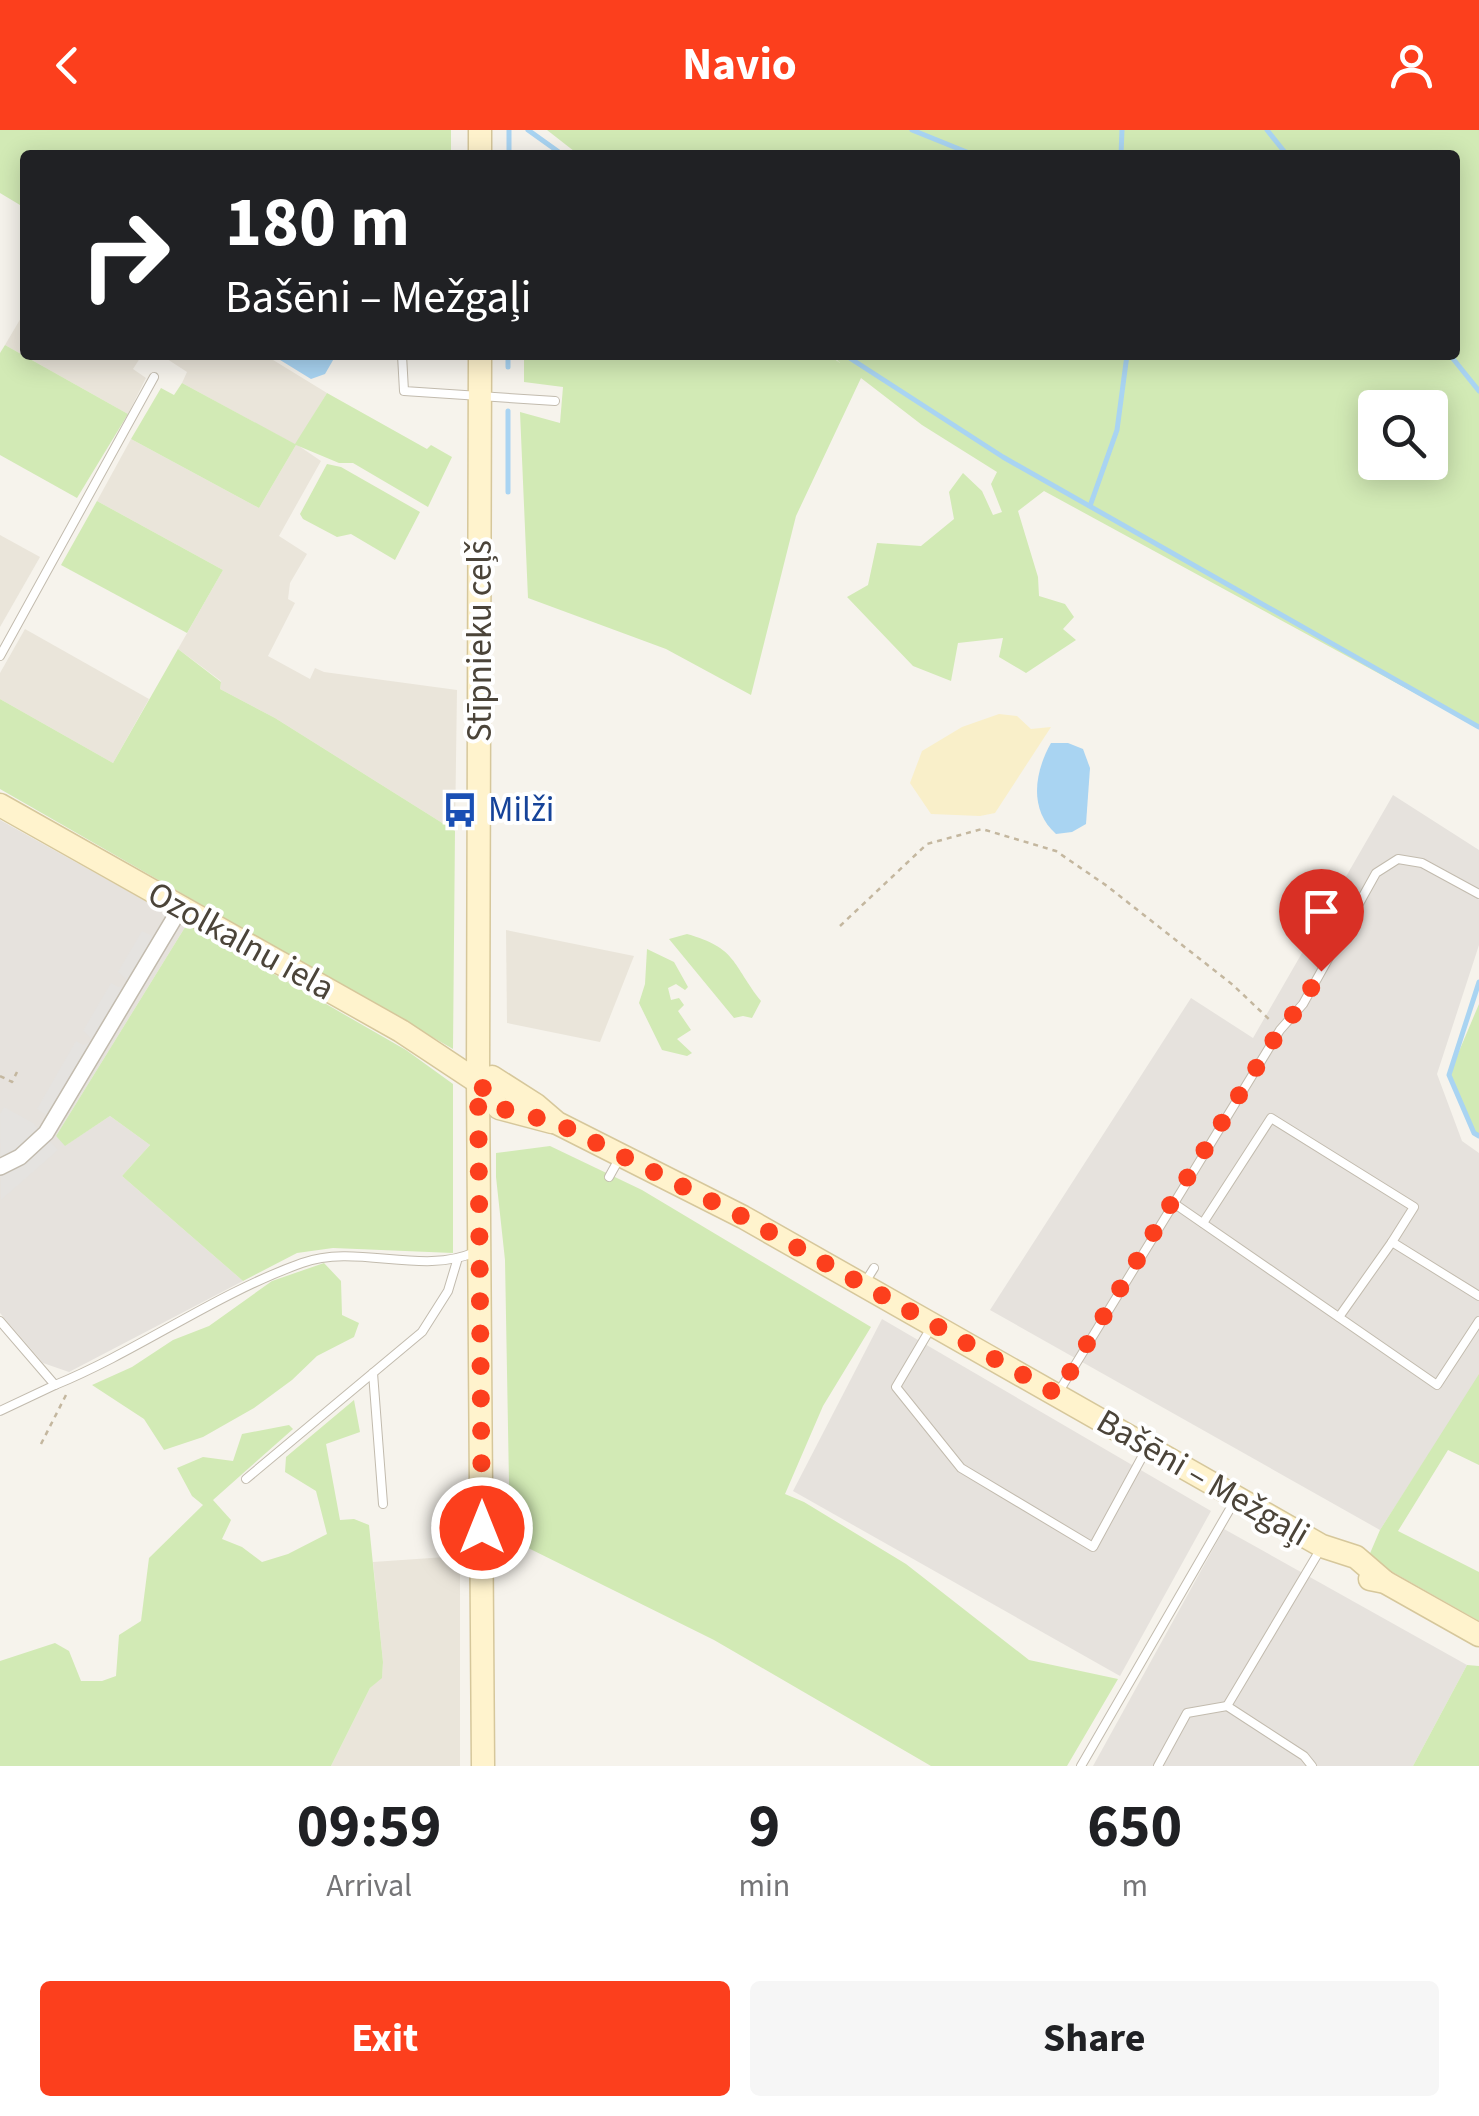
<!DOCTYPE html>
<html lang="en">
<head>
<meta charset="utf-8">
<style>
  :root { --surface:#fff; --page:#f6f6f6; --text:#202124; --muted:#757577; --accent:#fc3f1d }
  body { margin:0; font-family:"Source Sans 3",sans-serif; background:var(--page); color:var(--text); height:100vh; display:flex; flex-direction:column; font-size:38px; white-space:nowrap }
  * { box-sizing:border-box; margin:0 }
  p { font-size:32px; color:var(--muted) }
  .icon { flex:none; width:55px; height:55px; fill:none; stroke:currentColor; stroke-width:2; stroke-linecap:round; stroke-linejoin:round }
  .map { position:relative; height:1636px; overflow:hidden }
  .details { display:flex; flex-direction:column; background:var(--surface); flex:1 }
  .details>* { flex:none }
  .hud { position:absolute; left:20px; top:20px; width:1440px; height:210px; border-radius:10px; box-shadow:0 5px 25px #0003; background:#202124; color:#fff; overflow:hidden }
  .controls { position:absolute; left:1358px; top:260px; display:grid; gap:20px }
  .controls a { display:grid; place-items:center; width:90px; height:90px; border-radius:10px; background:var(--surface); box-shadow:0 5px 25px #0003; font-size:50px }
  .pin { position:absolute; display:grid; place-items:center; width:85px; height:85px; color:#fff; margin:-102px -42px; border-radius:50% 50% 50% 0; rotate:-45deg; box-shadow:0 0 10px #0007 }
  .pin .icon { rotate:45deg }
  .me { position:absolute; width:110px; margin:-55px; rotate:0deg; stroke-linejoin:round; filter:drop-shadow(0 0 8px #0008) }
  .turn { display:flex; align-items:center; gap:35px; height:210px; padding:0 40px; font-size:45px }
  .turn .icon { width:130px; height:130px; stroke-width:2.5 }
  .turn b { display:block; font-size:70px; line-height:85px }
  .eta { display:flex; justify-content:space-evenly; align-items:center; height:170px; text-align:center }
  .eta b { font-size:60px; font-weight:700; line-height:70px }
  .cta { display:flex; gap:20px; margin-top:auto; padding:20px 40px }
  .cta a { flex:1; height:115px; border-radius:10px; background:var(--accent); color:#fff; font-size:40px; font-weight:700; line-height:115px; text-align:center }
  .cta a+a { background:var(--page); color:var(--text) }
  header { display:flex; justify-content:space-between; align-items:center; height:130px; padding:0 40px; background:var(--accent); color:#fff; font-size:45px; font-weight:700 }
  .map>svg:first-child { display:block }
  .residential { fill:#eae5da }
  .industrial { fill:#e6e2dd }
  .green { fill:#d2eab5; fill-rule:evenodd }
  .sand { fill:#f9efc9 }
  .parking { fill:#e5e3e0 }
  .water { fill:#a9d4f2 }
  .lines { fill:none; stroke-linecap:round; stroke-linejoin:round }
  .stream { stroke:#a9d4f2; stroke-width:5 }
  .lane-casing { stroke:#c2bbae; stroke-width:10 }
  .street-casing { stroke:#c2bbae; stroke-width:18 }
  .secondary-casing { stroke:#d6c79b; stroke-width:25 }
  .path { stroke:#c4b79f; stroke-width:2.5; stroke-dasharray:5 5; stroke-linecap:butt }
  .lane { stroke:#fff; stroke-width:8 }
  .street { stroke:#fff; stroke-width:15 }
  .secondary { stroke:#fff3cd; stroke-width:22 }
  .route { stroke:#fc3f1d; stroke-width:18; stroke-dasharray:0 32.4 }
  .labels { text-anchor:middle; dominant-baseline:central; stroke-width:8; stroke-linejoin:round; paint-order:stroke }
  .street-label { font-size:35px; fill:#4b4439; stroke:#fff }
  .transit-label { font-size:35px; fill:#164399; stroke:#fff; text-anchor:start }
</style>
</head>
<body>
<header><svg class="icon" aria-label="back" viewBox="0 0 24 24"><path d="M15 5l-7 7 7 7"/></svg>Navio<svg class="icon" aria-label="person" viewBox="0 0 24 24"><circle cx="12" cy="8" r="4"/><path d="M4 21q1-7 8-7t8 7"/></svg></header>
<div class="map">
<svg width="1479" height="1636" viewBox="0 0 1479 1636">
  <rect width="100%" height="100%" fill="#f6f3ec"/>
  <!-- residential -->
  <g class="residential">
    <path d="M 25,181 L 25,225 L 142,225 L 133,239 L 146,248 L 128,284 L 5,215 Z"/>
    <path d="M 161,225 L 265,225 L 327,263 L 296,314 L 321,331 L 279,406 L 307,424 L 290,453 L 288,469 L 295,473 L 268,526 L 310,549 L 315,538 L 324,542 L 457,560 L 455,701 L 275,588 L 220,559 L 221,551 L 178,519 L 223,440 L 97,371 L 131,309 L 259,378 L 296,315 L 182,253 L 187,242 Z"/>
    <path d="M 0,405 L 40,427 L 0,497 Z"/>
    <path d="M 25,499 L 149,569 L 113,633 L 0,569 L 0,543 Z"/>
    <path d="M 506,800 L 634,826 L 600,912 L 507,893 Z"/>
    <path d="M 460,1426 L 460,1636 L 331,1636 L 370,1558 L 382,1547 L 383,1532 L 373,1432 Z"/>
  </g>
  <!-- industrial -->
  <g class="industrial">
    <path d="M 1393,665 L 1479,720 L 1479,815 L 1437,944 L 1462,1011 L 1479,1023 L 1479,1246 L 1380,1400 L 990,1180 L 1191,868 L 1253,908 Z"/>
    <path d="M 0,690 L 187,794 L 56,1006 L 66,1015 L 110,986 L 150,1015 L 122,1046 L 243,1151 L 69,1242 L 43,1233 L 0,1183 Z"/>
    <path d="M 882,1189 L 1211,1381 L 1120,1546 L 793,1361 Z"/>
    <path d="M 1224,1399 L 1467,1535 L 1413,1636 L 1093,1636 Z"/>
  </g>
  <!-- green -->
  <g class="green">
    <path d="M 0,0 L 451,0 L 451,25 L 25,25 L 25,78 L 0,63 Z"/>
    <path d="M 547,0 L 1479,0 L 1479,598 L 1044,361 L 1018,381 L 1038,447 L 1039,466 L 1065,474 L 1074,487 L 1063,499 L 1076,510 L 1026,543 L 999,527 L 1003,508 L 958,513 L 951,551 L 913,536 L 847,467 L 868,455 L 877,413 L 921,416 L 954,389 L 949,362 L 963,343 L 982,361 L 993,385 L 1002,382 L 991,354 L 997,342 L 922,295 L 861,248 L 796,386 L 751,565 L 666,519 L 528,468 L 520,282 L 560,293 L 563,257 L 524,252 L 524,225 L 829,225 L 840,233 L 832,225 L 1455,225 L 1455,25 L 579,25 ZM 1375,278 L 1430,278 L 1430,332 L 1375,332 Z"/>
    <path d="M 5,215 L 128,284 L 77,368 L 0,325 L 0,223 Z"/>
    <path d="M 182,253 L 295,314 L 327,263 L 427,319 L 431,315 L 452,327 L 428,377 L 353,333 L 339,333 L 296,315 L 259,378 L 131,309 L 161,258 L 174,265 Z"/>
    <path d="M 327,334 L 341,337 L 420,382 L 395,430 L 351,404 L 337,407 L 303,389 L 300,384 Z"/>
    <path d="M 97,371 L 223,440 L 187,503 L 61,435 Z"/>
    <path d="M 178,519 L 221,552 L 220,559 L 275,588 L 455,701 L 453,919 L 0,659 L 0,569 L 113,633 Z"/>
    <path d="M 187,794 L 406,920 L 453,954 L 453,1123 L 333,1118 L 297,1123 L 243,1151 L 122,1046 L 150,1015 L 110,986 L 65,1016 L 56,1006 Z"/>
    <path d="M 687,804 C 737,818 732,834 761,871 L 752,888 L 743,886 L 734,888 L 669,809 Z"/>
    <path d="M 647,819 L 674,832 L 688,857 L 685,860 L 676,854 L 668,858 L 671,870 L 679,868 L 684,875 L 678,881 L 691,900 L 677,909 L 692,923 L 687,926 L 662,920 L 639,873 L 645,854 Z"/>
    <path d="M 1479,874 L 1479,1006 L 1474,1003 L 1449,945 Z"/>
    <path d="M 550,1016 L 642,1060 L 871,1197 L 823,1276 L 785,1364 L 804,1372 L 906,1434 L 1029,1530 L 1118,1549 L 1067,1636 L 931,1636 L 714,1510 L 510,1409 L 505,1130 L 496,1047 L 496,1023 Z"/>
    <path d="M 324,1133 L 341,1151 L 342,1185 L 359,1193 L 354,1207 L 317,1226 L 292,1250 L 254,1278 L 203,1307 L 164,1320 L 144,1289 L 92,1255 L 132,1237 L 173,1210 L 209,1196 L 272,1151 Z"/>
    <path d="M 1479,1244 L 1479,1335 L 1448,1320 L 1398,1401 L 1479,1442 L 1479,1491 L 1368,1428 L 1380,1400 Z"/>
    <path d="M 354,1270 L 360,1302 L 326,1314 L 340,1390 L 354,1389 L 369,1395 L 383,1532 L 382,1548 L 370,1558 L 331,1636 L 0,1636 L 0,1531 L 55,1513 L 69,1521 L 81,1551 L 102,1551 L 116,1546 L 119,1505 L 141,1491 L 149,1428 L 203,1375 L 192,1366 L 177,1338 L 203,1327 L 233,1331 L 242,1304 L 289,1295 L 293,1299 L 213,1370 L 231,1390 L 222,1409 L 242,1417 L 262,1432 L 288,1424 L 327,1404 L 316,1361 L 285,1342 L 286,1327 Z"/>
    <path d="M 1467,1535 L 1479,1536 L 1479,1636 L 1413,1636 Z"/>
  </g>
  <!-- sand -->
  <path class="sand" d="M 999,584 L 1017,586 L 1031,599 L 1051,597 L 995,683 L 980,686 L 931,684 L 910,653 L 922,621 L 962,597 Z"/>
  <!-- parking -->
  <g class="parking">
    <path d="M 142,801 L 161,811 L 54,990 L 37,979 L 76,911 L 83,915 L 91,912 L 91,908 L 83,901 L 111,853 L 118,857 L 125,855 L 126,849 L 118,842 Z"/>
    <path d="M 4,977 L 33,993 L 58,1020 L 1,1070 L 0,984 Z"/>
  </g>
  <!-- water -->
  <g class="water">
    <path d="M 272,225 L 336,225 L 325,244 L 311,249 Z"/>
    <path d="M 1051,613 L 1068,613 L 1083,619 L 1090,638 L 1086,694 L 1072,702 L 1056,704 C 1029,680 1034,643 1051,613 Z"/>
  </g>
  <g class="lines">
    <!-- stream -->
    <g class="stream">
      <path d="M 528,0 L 563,25"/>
      <path d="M 912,0 L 974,25"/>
      <path d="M 1267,0 L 1287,25"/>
      <path d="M 509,25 L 509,0"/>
      <path d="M 1121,25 L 1122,0"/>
      <path d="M 845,225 L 1003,327 L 1479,597"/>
      <path d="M 1450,225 L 1479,261"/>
      <path d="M 508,237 L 508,225"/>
      <path d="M 508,362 L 508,281"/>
      <path d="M 1090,376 L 1117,300 L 1127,225"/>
      <path d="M 1479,852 L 1449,945 L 1474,1003 L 1479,1006"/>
    </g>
    <defs>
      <g id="lane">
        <path d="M 402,225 L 404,261 L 555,271"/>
        <path d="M 0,526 L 154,247"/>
        <path d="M 609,1047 L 619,1029"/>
        <path d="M 1172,1072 L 1437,1255 L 1479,1191"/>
        <path d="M 1203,1093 L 1271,988 L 1414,1077 L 1392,1112"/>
        <path d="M 864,1154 L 874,1138"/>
        <path d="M 1339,1187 L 1392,1112 L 1479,1166"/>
        <path d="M 0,1191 L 55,1255 C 140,1220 215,1164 302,1133 C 357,1113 422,1146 475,1122"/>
        <path d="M 932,1196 L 896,1257 L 961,1338 L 1093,1417 L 1147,1318"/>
        <path d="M 373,1243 L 383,1374"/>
        <path d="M 1058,1263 L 1280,900 L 1303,874 L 1376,743 L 1398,729 L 1422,733 L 1479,764"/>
        <path d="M 0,1281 L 55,1255"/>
        <path d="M 246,1349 L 422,1202 L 448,1161 L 457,1131"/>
        <path d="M 1227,1576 L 1320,1420"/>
        <path d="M 1081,1636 L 1234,1372"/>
        <path d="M 1158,1636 L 1187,1583 L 1227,1576 L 1304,1626 L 1312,1636"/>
      </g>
      <path id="street" d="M 0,1037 L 20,1027 L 46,1003 L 181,777"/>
      <g id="secondary">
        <path d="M 480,0 L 480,25"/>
        <path d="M 480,225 L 478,952 L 483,1636"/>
        <path d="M 0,675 L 401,901 L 478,952 L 499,978 L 552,992"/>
        <path d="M 478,952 L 492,947 L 536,975 L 557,993 L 743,1087 L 1322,1416 L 1356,1427 L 1385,1452"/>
        <path d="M 1370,1449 L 1385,1452 L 1479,1505"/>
      </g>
    </defs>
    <!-- lane casing -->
    <use href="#lane" class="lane-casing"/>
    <!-- street casing -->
    <use href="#street" class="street-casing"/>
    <!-- secondary casing -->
    <use href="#secondary" class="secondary-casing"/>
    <!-- path -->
    <g class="path">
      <path d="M 840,796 L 927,714 L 982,699 L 1056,721 L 1107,756 L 1233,855 L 1272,892"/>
      <path d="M 0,946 L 12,952 L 17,942"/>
      <path d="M 41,1314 L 67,1263"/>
    </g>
    <!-- lane -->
    <use href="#lane" class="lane"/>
    <!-- street -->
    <use href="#street" class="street"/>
    <!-- secondary -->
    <use href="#secondary" class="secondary"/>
  </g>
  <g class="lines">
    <!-- route -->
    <path class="route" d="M 482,1398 L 478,952 L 499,978 L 557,993 L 743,1087 L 1057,1264 L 1172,1072 L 1280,900 L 1302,874 L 1321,841"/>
  </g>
  <!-- icons -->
  <defs>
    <symbol id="bus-bare" viewBox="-9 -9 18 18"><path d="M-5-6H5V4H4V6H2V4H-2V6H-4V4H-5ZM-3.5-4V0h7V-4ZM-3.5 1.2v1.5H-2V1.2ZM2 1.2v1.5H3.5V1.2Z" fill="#1a4fb4" stroke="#fff" stroke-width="2.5" paint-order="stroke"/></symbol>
  </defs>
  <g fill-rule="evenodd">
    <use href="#bus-bare" x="435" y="655" width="50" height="50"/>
  </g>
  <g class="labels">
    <!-- street labels -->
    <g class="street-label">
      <text transform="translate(480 511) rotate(-90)">Stīpnieku ceļš</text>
      <text transform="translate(241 811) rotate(29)">Ozolkalnu iela</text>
      <text transform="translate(1203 1348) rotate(30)">Bašēni – Mežgaļi</text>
    </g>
    <!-- transit labels -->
    <g class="transit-label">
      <text x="488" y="680">Milži</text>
    </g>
  </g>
</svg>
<div class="controls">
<a><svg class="icon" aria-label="search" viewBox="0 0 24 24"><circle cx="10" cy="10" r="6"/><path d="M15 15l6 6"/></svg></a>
</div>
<div class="pin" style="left:1321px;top:841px;background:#d93025"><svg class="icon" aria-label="arrive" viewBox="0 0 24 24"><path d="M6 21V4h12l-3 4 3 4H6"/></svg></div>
<svg class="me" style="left:482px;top:1398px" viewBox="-20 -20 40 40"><circle r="17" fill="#fc3f1d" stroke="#fff" stroke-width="3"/><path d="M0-11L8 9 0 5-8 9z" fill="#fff"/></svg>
<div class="hud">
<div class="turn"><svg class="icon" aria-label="right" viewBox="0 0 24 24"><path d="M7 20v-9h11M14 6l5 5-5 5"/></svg><div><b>180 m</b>Bašēni – Mežgaļi</div></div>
</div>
</div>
<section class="details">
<div class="eta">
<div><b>09:59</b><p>Arrival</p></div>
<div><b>9</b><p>min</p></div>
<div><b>650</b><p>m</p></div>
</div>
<div class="cta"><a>Exit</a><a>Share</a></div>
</section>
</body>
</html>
